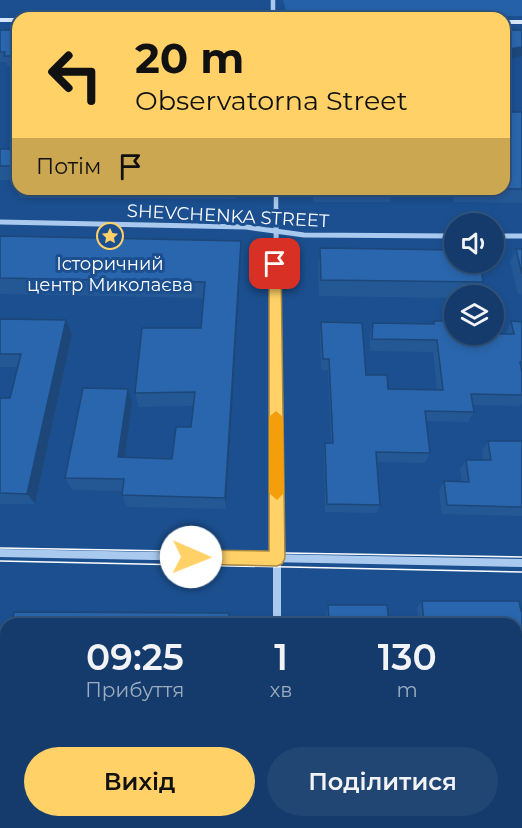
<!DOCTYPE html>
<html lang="uk">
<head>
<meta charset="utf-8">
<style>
  :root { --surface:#143b6b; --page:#214673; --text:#f1f3f6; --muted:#9dadc1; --line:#33557e; --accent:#ffd166 }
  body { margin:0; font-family:Montserrat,sans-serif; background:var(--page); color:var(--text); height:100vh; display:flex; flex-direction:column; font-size:22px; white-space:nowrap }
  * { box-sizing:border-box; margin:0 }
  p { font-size:20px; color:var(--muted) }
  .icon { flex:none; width:33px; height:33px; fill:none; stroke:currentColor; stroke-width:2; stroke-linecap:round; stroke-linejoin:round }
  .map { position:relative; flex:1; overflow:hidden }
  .drawer { position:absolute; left:0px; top:618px; width:522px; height:210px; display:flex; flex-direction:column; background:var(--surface); border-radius:18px 18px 0 0; box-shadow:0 3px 9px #0003,0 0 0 2px var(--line) }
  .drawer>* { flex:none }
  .guide { position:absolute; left:12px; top:12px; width:498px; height:183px; border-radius:18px; box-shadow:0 3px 9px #0003,0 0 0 2px var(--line); background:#ffd166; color:#111; overflow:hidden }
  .controls { position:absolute; left:444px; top:213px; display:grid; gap:12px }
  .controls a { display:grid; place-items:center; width:60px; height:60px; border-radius:50%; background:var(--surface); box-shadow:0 3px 9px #0003,0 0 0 2px var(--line); font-size:30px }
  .pin { position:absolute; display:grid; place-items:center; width:51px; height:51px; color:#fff; margin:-26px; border-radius:12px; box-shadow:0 3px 9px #0006 }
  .me { position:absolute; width:66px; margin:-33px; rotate:91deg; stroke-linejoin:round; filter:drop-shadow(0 0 4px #0008) }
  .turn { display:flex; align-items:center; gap:21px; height:126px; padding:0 24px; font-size:27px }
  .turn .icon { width:78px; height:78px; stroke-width:2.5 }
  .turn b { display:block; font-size:42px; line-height:51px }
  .then { display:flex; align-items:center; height:57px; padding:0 24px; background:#0003; gap:12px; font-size:22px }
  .eta { display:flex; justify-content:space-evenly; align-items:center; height:102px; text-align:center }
  .eta b { font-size:36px; font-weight:600; line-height:42px }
  .button { display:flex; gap:12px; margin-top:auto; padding:12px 24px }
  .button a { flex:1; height:69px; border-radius:36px; background:var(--accent); color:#111; font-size:24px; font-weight:600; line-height:69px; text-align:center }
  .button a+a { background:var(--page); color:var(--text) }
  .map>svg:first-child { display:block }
  .green { fill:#2461a8 }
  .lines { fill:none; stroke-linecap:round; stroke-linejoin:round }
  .street-far2 { stroke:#a9c9ee; stroke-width:4.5 }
  .street-far1 { stroke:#a9c9ee; stroke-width:5 }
  .street { stroke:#a9c9ee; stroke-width:8 }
  .secondary { fill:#d6e6fa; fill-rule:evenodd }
  .tram { stroke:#fff; stroke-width:1.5 }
  .wall { fill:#245895 }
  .shaded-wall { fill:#1d4779 }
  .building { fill:#2a66ad; stroke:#1d4779; stroke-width:1.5 }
  .route { fill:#ffd166; stroke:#a68842; stroke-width:1.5 }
  .slow { fill:#f59e0b }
  .labels { text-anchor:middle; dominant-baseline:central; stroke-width:6; stroke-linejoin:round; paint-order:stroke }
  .street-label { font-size:18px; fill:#fff; stroke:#1b4f8f }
  .poi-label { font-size:18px; fill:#fff; stroke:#1b4f8f }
</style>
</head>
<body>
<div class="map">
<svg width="522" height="828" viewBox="0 0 522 828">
  <rect width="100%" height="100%" fill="#1b4f8f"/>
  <!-- green -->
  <path class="green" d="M 283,0 L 522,0 L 522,16 L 301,17 L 286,10 Z"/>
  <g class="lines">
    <!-- street-far2 -->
    <g class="street-far2">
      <path d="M 273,0 L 273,18"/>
      <path d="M 276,189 L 276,211"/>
    </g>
    <!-- street-far1 -->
    <g class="street-far1">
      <path d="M 276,209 L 277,481"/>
      <path d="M 0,222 L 246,227 L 304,235 L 454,236"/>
      <path d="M 494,236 L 522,236"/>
    </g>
    <!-- street -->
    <g class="street">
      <path d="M 277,479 L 277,624"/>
      <path d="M 0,553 L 522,563"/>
      <path d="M 279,822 L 279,828"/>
    </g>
    <!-- secondary -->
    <g class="secondary">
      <path d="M 0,18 L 19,18 L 18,22 L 0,22 Z"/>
      <rect x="504" y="20" width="18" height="4"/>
    </g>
    <!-- tram -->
    <g class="tram">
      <path d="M 0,548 L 522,557"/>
      <path d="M 0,561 L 522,572"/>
    </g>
  </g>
  <!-- wall -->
  <g class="wall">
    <path d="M 0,30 L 18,30 L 18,66 L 7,66 L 6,62 L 0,62 Z"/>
    <path d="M 504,30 L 522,30 L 506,59 L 504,51 Z"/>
    <path d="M 18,101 L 18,129 L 16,129 L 13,119 Z"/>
    <path d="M 522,112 L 522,203 L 454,202 L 451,189 L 504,189 Z"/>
    <path d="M 18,142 L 18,189 L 237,189 L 236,199 L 20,198 L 15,184 L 16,180 L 0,180 L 0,149 L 16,149 Z"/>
    <path d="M 313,189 L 392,189 L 390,202 L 313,202 Z"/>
    <path d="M 0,236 L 241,241 L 241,257 L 226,509 L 127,507 L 122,495 L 123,491 L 72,490 L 65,478 L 132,403 L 124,458 L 172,459 L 191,427 L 193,406 L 139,407 L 135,393 L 201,328 L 204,298 L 0,294 Z"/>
    <path d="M 320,248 L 483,282 L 478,296 L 454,296 L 454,298 L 319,296 L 318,264 Z"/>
    <path d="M 516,249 L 522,249 L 522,294 L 518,294 L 510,262 Z"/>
    <path d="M 0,319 L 66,320 L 72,334 L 35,504 L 0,504 L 0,398 L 10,398 L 18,367 L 0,367 Z"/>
    <path d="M 434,321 L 454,334 L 506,334 L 511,321 L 522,322 L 522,403 L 520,406 L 472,405 L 474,412 L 468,422 L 426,421 L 430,453 L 425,463 L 377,462 L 380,505 L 377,513 L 325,512 L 324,452 L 325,443 L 331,443 L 328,370 L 321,370 L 320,334 L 321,322 L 366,375 L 388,389 L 437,390 L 433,352 L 370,351 L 370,334 L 373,323 L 433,324 Z"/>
    <path d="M 488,441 L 522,441 L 522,516 L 442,514 L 439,491 L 444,481 L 462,482 L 460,469 L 466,460 L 483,460 L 482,451 Z"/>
    <path d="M 422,601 L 522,611 L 522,673 L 516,673 L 516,624 L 419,624 L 417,608 Z"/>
    <path d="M 328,605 L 389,624 L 327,624 L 326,611 Z"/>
  </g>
  <!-- shaded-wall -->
  <g class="shaded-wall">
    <path d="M 522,47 L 522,56 L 506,59 L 509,49 Z"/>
    <path d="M 241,241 L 241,257 L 226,509 L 225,498 Z"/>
    <path d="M 66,320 L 72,334 L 35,504 L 27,494 Z"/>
    <path d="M 128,389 L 132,403 L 123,470 L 118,457 Z"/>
  </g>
  <!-- building -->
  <g class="building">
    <path d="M 0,30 L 18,30 L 18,56 L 4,56 L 5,52 L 0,52 Z"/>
    <path d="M 504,30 L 522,30 L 522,47 L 509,49 Z"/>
    <path d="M 18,101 L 18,119 L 13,119 Z"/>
    <rect x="504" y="112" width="18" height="77"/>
    <path d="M 18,142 L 18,166 L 0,166 L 0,149 L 16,149 Z"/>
    <path d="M 18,172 L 18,184 L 15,184 Z"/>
    <path d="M 0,236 L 241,241 L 225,498 L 122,495 L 124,479 L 65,478 L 83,388 L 128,389 L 118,457 L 172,459 L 176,427 L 191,427 L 195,392 L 135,393 L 142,328 L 201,328 L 205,282 L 0,278 Z"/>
    <path d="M 320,248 L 454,250 L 454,262 L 480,262 L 483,282 L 321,280 Z"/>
    <path d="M 516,249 L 522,249 L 522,274 Z"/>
    <path d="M 0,319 L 66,320 L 27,494 L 0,493 L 0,398 L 10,398 L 21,354 L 0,354 Z"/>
    <path d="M 434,321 L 454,321 L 454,334 L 514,334 L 511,321 L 522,322 L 522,362 L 520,362 L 522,373 L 522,395 L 471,394 L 474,412 L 425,411 L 430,453 L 376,452 L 380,505 L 327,504 L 325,443 L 333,443 L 329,359 L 323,359 L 321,322 L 362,323 L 366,375 L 387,375 L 388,389 L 443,390 L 437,340 L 372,339 L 373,323 L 434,324 Z"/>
    <path d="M 488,441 L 522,441 L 522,507 L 447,505 L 444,481 L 469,482 L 466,460 L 491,460 Z"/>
    <path d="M 422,601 L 519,601 L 521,611 L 522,611 L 522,669 L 516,668 L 516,624 L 424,624 Z"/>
    <path d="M 328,605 L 387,605 L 389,624 L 329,624 Z"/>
    <path d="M 14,612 L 229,613 L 229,624 L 12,624 Z"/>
    <path d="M 6,688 L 6,781 L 0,781 L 0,719 Z"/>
    <rect x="516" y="736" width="6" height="34"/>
    <path d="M 516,796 L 520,820 L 516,820 Z"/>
    <path d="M 173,822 L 222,822 L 222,828 L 172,828 Z"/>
    <path d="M 309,822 L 488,822 L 489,828 L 309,828 Z"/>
  </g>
  <!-- route -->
  <path class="route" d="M 275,260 L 281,264 L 285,558 L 282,564 L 277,566 L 191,564 L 185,562 L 183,557 L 185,552 L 191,550 L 269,551 L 269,264 Z"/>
  <!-- slow -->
  <path class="slow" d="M 276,411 L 283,417 L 284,493 L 277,500 L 269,493 L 269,417 Z"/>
  <!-- icons -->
  <defs>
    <symbol id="sight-ring" viewBox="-11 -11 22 22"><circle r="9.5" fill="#1b4f8f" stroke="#ffd166" stroke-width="1.5"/><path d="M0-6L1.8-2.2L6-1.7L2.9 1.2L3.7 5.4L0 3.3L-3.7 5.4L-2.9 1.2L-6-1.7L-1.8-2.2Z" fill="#ffd166"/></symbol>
  </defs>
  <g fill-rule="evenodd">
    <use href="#sight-ring" x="95" y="221" width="30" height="30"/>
  </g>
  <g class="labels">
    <!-- street labels -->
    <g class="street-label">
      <text transform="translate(228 216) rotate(3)">SHEVCHENKA STREET</text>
    </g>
    <!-- poi labels -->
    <g class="poi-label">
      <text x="110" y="264">Історичний<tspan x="110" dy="21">центр Миколаєва</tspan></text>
    </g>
  </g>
</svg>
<div class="controls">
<a><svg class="icon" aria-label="sound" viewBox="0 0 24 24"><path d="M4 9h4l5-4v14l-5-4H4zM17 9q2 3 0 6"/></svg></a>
<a><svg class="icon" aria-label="layers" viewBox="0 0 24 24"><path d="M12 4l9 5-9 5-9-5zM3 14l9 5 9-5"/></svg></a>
</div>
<div class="pin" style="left:275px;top:264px;background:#d93025"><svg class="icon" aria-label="arrive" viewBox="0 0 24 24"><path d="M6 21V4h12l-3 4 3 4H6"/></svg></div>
<svg class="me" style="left:191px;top:557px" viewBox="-20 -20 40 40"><circle r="19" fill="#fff"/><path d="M0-13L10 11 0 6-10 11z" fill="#ffd166"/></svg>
<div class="guide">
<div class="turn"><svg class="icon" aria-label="left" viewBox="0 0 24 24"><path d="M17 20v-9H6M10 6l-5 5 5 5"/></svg><div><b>20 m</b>Observatorna Street</div></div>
<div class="then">Потім<svg class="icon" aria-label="arrive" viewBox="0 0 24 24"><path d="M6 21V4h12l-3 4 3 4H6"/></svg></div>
</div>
<section class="drawer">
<div class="eta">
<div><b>09:25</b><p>Прибуття</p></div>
<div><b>1</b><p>хв</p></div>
<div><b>130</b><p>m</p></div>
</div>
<div class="button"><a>Вихід</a><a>Поділитися</a></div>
</section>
</div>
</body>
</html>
